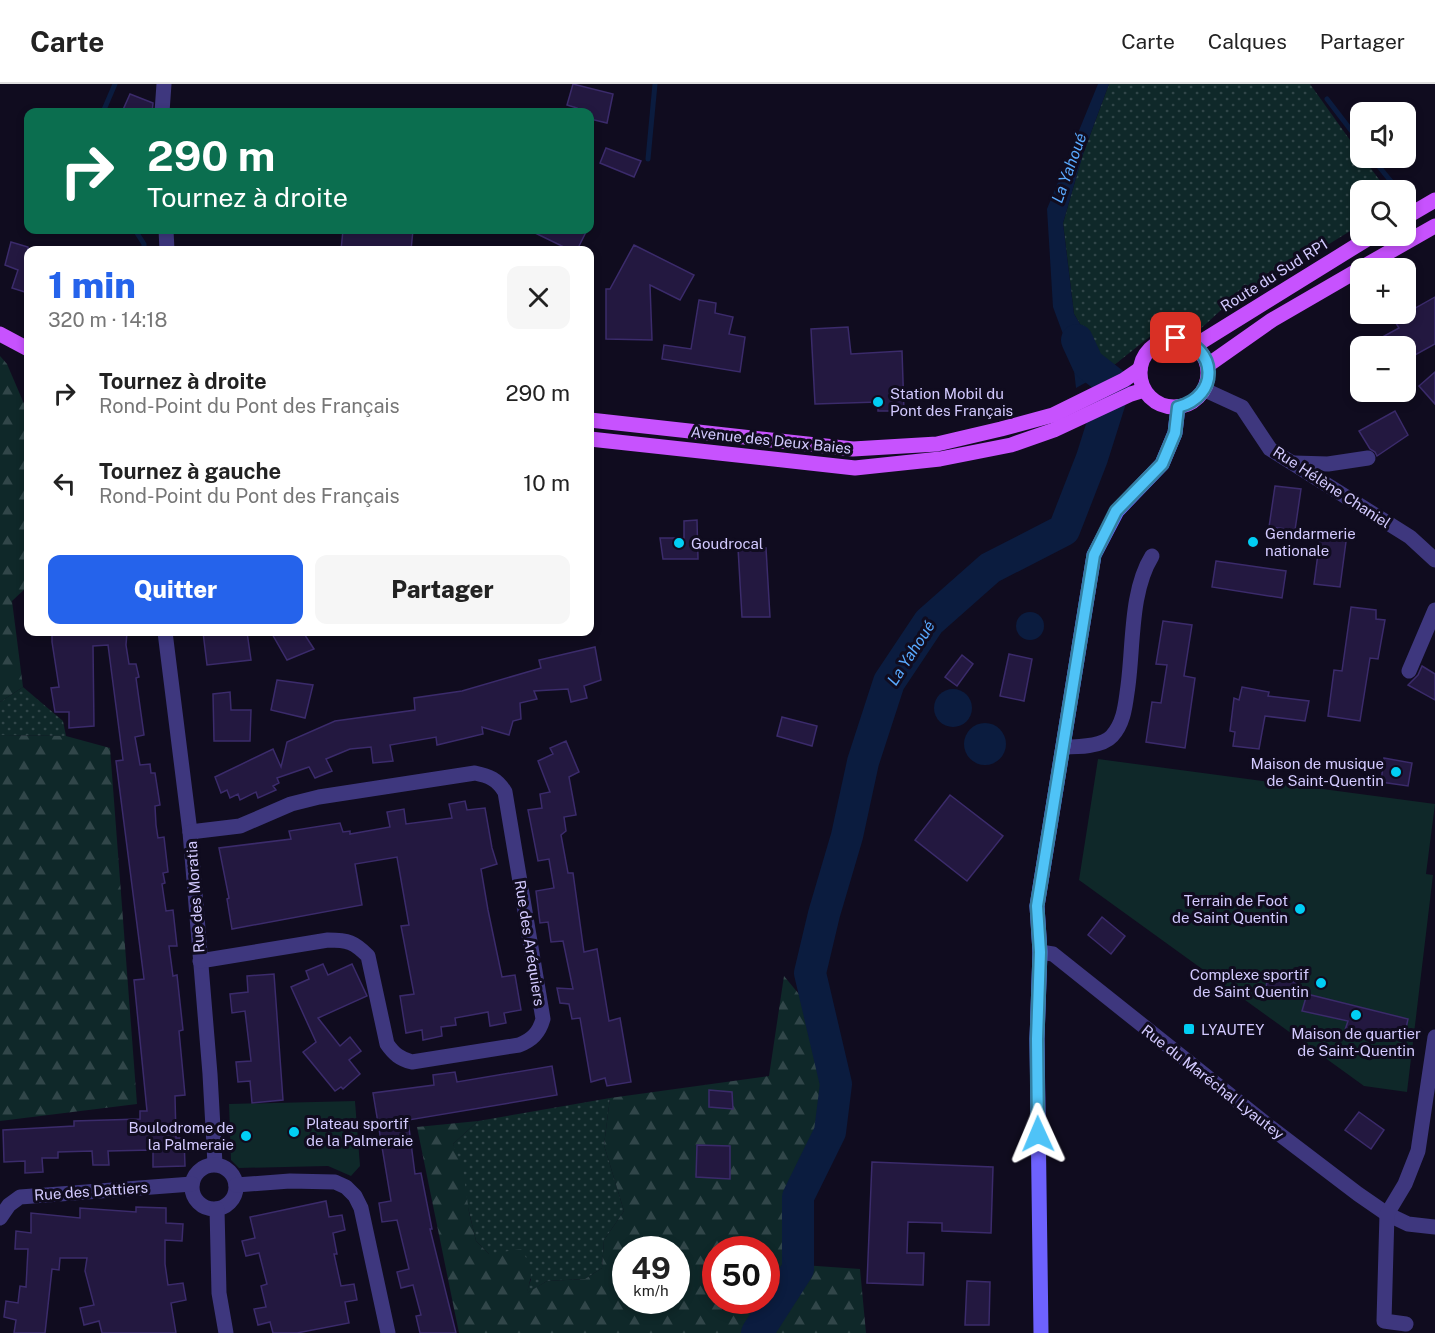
<!DOCTYPE html>
<html lang="fr">
<head>
<meta charset="utf-8">
<style>
  :root { --surface:#fff; --page:#f6f6f6; --text:#222; --muted:#767676; --line:#e0e0e0; --accent:#2563eb }
  body { margin:0; font-family:"Public Sans",sans-serif; background:var(--page); color:var(--text); height:100vh; display:flex; flex-direction:column; font-size:22px; white-space:nowrap }
  * { box-sizing:border-box; margin:0 }
  p { font-size:20px; color:var(--muted) }
  .icon { flex:none; width:33px; height:33px; fill:none; stroke:currentColor; stroke-width:2; stroke-linecap:round; stroke-linejoin:round }
  .map { position:relative; flex:1; overflow:hidden }
  .sheet { position:absolute; left:24px; top:162px; width:570px; height:390px; display:flex; flex-direction:column; background:var(--surface); border-radius:12px; box-shadow:0 3px 9px #0003 }
  .sheet>* { flex:none }
  .banner { position:absolute; left:24px; top:24px; width:570px; height:126px; border-radius:12px; box-shadow:0 3px 9px #0003; background:#0b6e4f; color:#fff; overflow:hidden }
  .buttons { position:absolute; left:1350px; top:18px; display:grid; gap:12px }
  .buttons a { display:grid; place-items:center; width:66px; height:66px; border-radius:12px; background:var(--surface); box-shadow:0 3px 9px #0003; font-size:30px }
  .speed { position:absolute; left:612px; top:1152px; display:flex; gap:12px; font-size:30px; font-weight:700; text-align:center }
  .speed>* { display:grid; place-content:center; width:78px; height:78px; border-radius:50%; background:var(--surface); box-shadow:0 3px 9px #0003; line-height:1 }
  .speed small { font-size:15px; font-weight:400 }
  .speed .limit { border:9px solid #d22; background:#fff; color:#111 }
  .pin { position:absolute; display:grid; place-items:center; width:51px; height:51px; color:#fff; margin:-26px; border-radius:12px; box-shadow:0 3px 9px #0006 }
  .me { position:absolute; width:66px; margin:-33px; rotate:359deg; stroke-linejoin:round; filter:drop-shadow(0 0 4px #0008) }
  .turn { display:flex; align-items:center; gap:21px; height:126px; padding:0 24px; font-size:27px }
  .turn .icon { width:78px; height:78px; stroke-width:2.5 }
  .turn b { display:block; font-size:42px; line-height:51px }
  .round { display:grid; place-items:center; flex:none; width:63px; height:63px; border-radius:12px; background:var(--page) }
  .head { display:flex; align-items:center; justify-content:space-between; height:102px; padding:0 24px }
  h1 { font-size:36px; font-weight:800; line-height:45px; color:var(--accent) }
  .button { display:flex; gap:12px; margin-top:auto; padding:12px 24px }
  .button a { flex:1; height:69px; border-radius:12px; background:var(--accent); color:#fff; font-size:24px; font-weight:800; line-height:69px; text-align:center }
  .button a+a { background:var(--page); color:var(--text) }
  ul { padding:0; list-style:none }
  li { display:flex; align-items:center; gap:18px; height:90px; padding:0 24px }
  li div { flex:1 }
  li b { display:block; font-size:22px }
  li em { font-style:normal }
  header { display:flex; align-items:center; gap:36px; box-sizing:border-box; height:84px; padding:0 30px; background:var(--surface); border-bottom:2px solid var(--line) }
  header strong { font-size:28px }
  nav { display:flex; gap:33px; margin-inline-start:auto; font-size:21px }
  .map>svg:first-child { display:block }
  .grass { fill:url(#grass-dots) }
  .forest { fill:url(#forest-firs); fill-rule:evenodd }
  .garden { fill:#0f2829 }
  .water { fill:#0b1c3f }
  .lines { fill:none; stroke-linecap:round; stroke-linejoin:round }
  .stream { stroke:#0b1c3f; stroke-width:5 }
  .river { stroke:#0b1c3f; stroke-width:32 }
  .building { fill:#231840; stroke:#3b2b6b; stroke-width:1.5 }
  .street { stroke:#3e377e; stroke-width:15 }
  .secondary { stroke:#6e62fe; stroke-width:15 }
  .primary { stroke:#c752fe; stroke-width:15 }
  .route-casing { stroke:#337fa1; stroke-width:15 }
  .route { stroke:#4fc3f7; stroke-width:10 }
  .poi-dot { fill:#01cef4; stroke:#100c1f; stroke-width:2 }
  .labels { text-anchor:middle; dominant-baseline:central; stroke-width:6; stroke-linejoin:round; paint-order:stroke }
  .street-label { font-size:15px; fill:#d3caff; stroke:#100c1f }
  .poi-label { font-size:15px; fill:#d3caff; stroke:#100c1f; text-anchor:start }
  .water-label { font-size:16px; font-style:italic; fill:#59a9fe; stroke:#100c1f }
</style>
</head>
<body>
<header>
<strong>Carte</strong>
<nav><a>Carte</a><a>Calques</a><a>Partager</a></nav>
</header>
<div class="map">
<svg width="1435" height="1249" viewBox="0 0 1435 1249">
  <defs>
    <pattern id="grass-dots" width="8" height="8" patternUnits="userSpaceOnUse" patternTransform="scale(1.5)"><rect width="8" height="8" fill="#0f2829"/><path d="M2 2h.1M6 6h.1" fill="none" stroke="#314649" stroke-width="1.8" stroke-linecap="round"/></pattern>
    <pattern id="forest-firs" width="22" height="20" patternUnits="userSpaceOnUse" patternTransform="scale(1.5)"><rect width="22" height="20" fill="#0f2829"/><path d="M5 1l3.5 6h-7zM16 11l3.5 6h-7z" fill="#314649"/></pattern>
  </defs>
  <rect width="100%" height="100%" fill="#100c1f"/>
  <!-- grass -->
  <g class="grass">
    <path d="M 1109,0 L 1310,0 L 1360,70 L 1360,74 L 1363,74 L 1387,106 L 1360,106 L 1360,141 L 1220,227 L 1195,250 L 1158,246 L 1108,286 L 1074,230 L 1063,139 L 1083,70 Z"/>
    <path d="M 23,603 L 63,637 L 66,652 L 0,651 L 0,618 Z"/>
    <path d="M 610,1014 L 604,1061 L 624,1127 L 604,1156 L 602,1184 L 585,1195 L 547,1197 L 526,1210 L 531,1195 L 489,1170 L 476,1157 L 453,1060 L 478,1037 Z"/>
  </g>
  <!-- forest -->
  <g class="forest">
    <path d="M 0,272 L 7,280 L 28,329 L 28,502 L 12,517 L 23,603 L 0,618 Z"/>
    <path d="M 0,651 L 66,652 L 110,664 L 137,1020 L 0,1037 Z"/>
    <path d="M 784,892 L 808,921 L 828,1003 L 816,1056 L 791,1116 L 788,1180 L 860,1185 L 866,1249 L 459,1249 L 417,1043 L 478,1037 L 453,1060 L 463,1086 L 469,1128 L 476,1157 L 489,1170 L 521,1165 C 533,1185 533,1186 527,1209 L 547,1197 L 585,1195 L 602,1184 L 604,1156 L 624,1127 L 604,1061 L 610,1014 L 769,992 ZM 626,1166 L 676,1166 L 676,1216 L 626,1216 ZM 716,1166 L 766,1166 L 766,1216 L 716,1216 Z"/>
  </g>
  <!-- garden -->
  <g class="garden">
    <path d="M 1098,675 L 1435,720 L 1426,790 L 1433,791 L 1407,1008 L 1364,1002 L 1079,796 Z"/>
    <path d="M 355,1017 L 360,1082 L 351,1092 L 328,1082 L 239,1084 L 231,1076 L 229,1020 Z"/>
  </g>
  <!-- water -->
  <g class="water">
    <path d="M 1098,0 L 1109,0 L 1083,70 L 1063,139 L 1074,230 L 1108,286 L 1076,304 L 1073,277 L 1053,223 L 1047,125 Z"/>
    <circle cx="1030" cy="542" r="14"/>
    <circle cx="953" cy="624" r="19"/>
    <circle cx="985" cy="660" r="21"/>
  </g>
  <g class="lines">
    <!-- stream -->
    <g class="stream">
      <path d="M 1327,15 L 1360,58"/>
      <path d="M 103,28 L 115,0"/>
      <path d="M 1372,74 L 1398,106"/>
      <path d="M 648,75 L 655,0"/>
      <path d="M 135,146 L 144,160 L 144,166"/>
    </g>
    <!-- river -->
    <path class="river" d="M 757,1249 L 798,1185 L 798,1113 L 830,1048 L 836,1000 L 810,889 L 824,830 L 847,752 L 863,678 L 889,598 L 929,538 L 990,484 L 1064,446 L 1092,374 L 1115,301 L 1088,280 L 1077,256"/>
  </g>
  <!-- building -->
  <g class="building">
    <path d="M 573,0 L 613,10 L 607,39 L 590,35 L 590,28 L 576,28 L 577,24 L 567,21 Z"/>
    <path d="M 130,10 L 153,19 L 152,28 L 122,28 Z"/>
    <path d="M 606,64 L 641,77 L 634,93 L 600,79 Z"/>
    <path d="M 343,146 L 413,146 L 411,166 L 341,166 Z"/>
    <path d="M 529,146 L 587,146 L 577,166 L 570,166 Z"/>
    <path d="M 11,158 L 28,163 L 28,209 L 12,204 L 18,186 L 5,181 Z"/>
    <path d="M 634,161 L 694,191 L 680,216 L 650,201 L 652,256 L 606,255 L 606,205 L 610,205 Z"/>
    <path d="M 1435,213 L 1435,260 L 1406,276 L 1406,262 L 1366,262 L 1399,244 L 1394,236 Z"/>
    <path d="M 699,216 L 716,219 L 715,229 L 733,233 L 729,250 L 745,253 L 740,288 L 662,275 L 664,261 L 691,265 Z"/>
    <path d="M 848,243 L 851,270 L 902,267 L 904,327 L 878,327 L 878,318 L 815,320 L 811,245 Z"/>
    <path d="M 1435,288 L 1435,320 L 1419,302 Z"/>
    <path d="M 1395,327 L 1408,351 L 1377,372 L 1375,368 L 1370,365 L 1359,347 Z"/>
    <path d="M 1275,402 L 1301,405 L 1295,446 L 1269,443 Z"/>
    <path d="M 697,436 L 698,475 L 663,475 L 660,454 L 684,454 L 684,437 Z"/>
    <path d="M 1321,447 L 1347,450 L 1340,503 L 1314,500 Z"/>
    <path d="M 738,464 L 766,464 L 770,533 L 742,533 Z"/>
    <path d="M 1216,477 L 1286,487 L 1282,514 L 1212,503 Z"/>
    <path d="M 1351,523 L 1376,526 L 1376,535 L 1385,536 L 1378,575 L 1370,574 L 1360,637 L 1328,632 L 1334,586 L 1342,587 Z"/>
    <path d="M 1163,537 L 1192,541 L 1184,592 L 1195,594 L 1185,664 L 1146,658 L 1152,618 L 1161,619 L 1167,581 L 1156,580 Z"/>
    <path d="M 52,548 L 127,548 L 126,561 L 129,580 L 136,580 L 139,593 L 136,594 L 144,651 L 135,653 L 140,681 L 150,680 L 151,689 L 155,689 L 160,721 L 155,722 L 156,741 L 158,754 L 164,753 L 168,788 L 163,789 L 165,799 L 162,800 L 166,827 L 173,826 L 177,862 L 169,862 L 173,892 L 177,891 L 183,946 L 179,947 L 185,1011 L 175,1012 L 176,1054 L 184,1054 L 185,1082 L 153,1083 L 153,1066 L 108,1067 L 109,1081 L 93,1081 L 92,1067 L 58,1068 L 58,1074 L 42,1074 L 43,1088 L 25,1089 L 25,1077 L 4,1078 L 3,1046 L 74,1042 L 74,1037 L 140,1035 L 140,1027 L 147,1027 L 134,896 L 144,895 L 116,677 L 123,676 L 108,561 L 93,562 L 94,642 L 69,644 L 69,628 L 55,628 L 51,604 L 59,603 L 52,558 Z"/>
    <path d="M 203,548 L 247,548 L 251,576 L 207,581 Z"/>
    <path d="M 271,548 L 303,548 L 314,565 L 287,576 Z"/>
    <path d="M 595,563 L 601,596 L 584,602 L 587,614 L 571,618 L 568,605 L 534,607 L 537,615 L 520,619 L 521,635 L 513,637 L 509,651 L 482,643 L 483,650 L 437,661 L 436,653 L 390,661 L 393,677 L 373,679 L 371,663 L 350,665 L 326,675 L 332,687 L 315,694 L 309,683 L 277,694 L 279,699 L 273,702 L 276,706 L 258,714 L 256,708 L 240,716 L 238,710 L 230,714 L 227,706 L 221,709 L 215,693 L 273,665 L 281,683 L 287,658 L 335,637 L 415,626 L 414,614 L 462,607 L 541,584 L 539,576 Z"/>
    <path d="M 1009,570 L 1032,575 L 1024,617 L 1000,612 Z"/>
    <path d="M 962,571 L 973,580 L 957,602 L 945,593 Z"/>
    <path d="M 1422,582 L 1435,590 L 1435,616 L 1408,601 L 1418,591 Z"/>
    <path d="M 277,596 L 313,601 L 305,634 L 271,626 Z"/>
    <path d="M 1242,603 L 1269,608 L 1268,612 L 1309,617 L 1305,637 L 1265,632 L 1259,665 L 1233,662 L 1235,648 L 1230,647 L 1234,614 L 1239,616 Z"/>
    <path d="M 230,608 L 231,626 L 251,626 L 250,657 L 214,657 L 213,610 Z"/>
    <path d="M 782,633 L 817,642 L 812,662 L 777,652 Z"/>
    <path d="M 566,657 L 579,688 L 569,693 L 576,731 L 564,733 L 566,747 L 561,751 L 568,789 L 573,789 L 584,868 L 597,865 L 609,937 L 620,934 L 631,998 L 607,1002 L 605,994 L 591,998 L 580,934 L 572,935 L 569,920 L 560,919 L 557,904 L 573,905 L 563,857 L 551,858 L 548,838 L 540,839 L 536,807 L 554,804 L 549,775 L 538,777 L 528,726 L 542,724 L 540,710 L 550,708 L 538,677 L 553,670 L 550,664 Z"/>
    <path d="M 1384,674 L 1412,679 L 1408,702 L 1381,698 Z"/>
    <path d="M 950,711 L 1003,752 L 967,797 L 915,756 Z"/>
    <path d="M 465,717 L 467,726 L 485,724 L 492,764 L 497,780 L 481,785 L 488,826 L 502,893 L 515,891 L 521,926 L 504,929 L 506,939 L 490,942 L 488,928 L 455,934 L 456,941 L 441,943 L 442,952 L 423,956 L 422,946 L 406,949 L 400,912 L 414,910 L 401,842 L 409,841 L 397,773 L 355,780 L 362,821 L 232,845 L 227,815 L 229,814 L 219,764 L 291,755 L 289,747 L 340,739 L 343,748 L 350,747 L 350,750 L 390,743 L 387,728 L 404,725 L 406,740 L 452,734 L 449,720 Z"/>
    <path d="M 1102,833 L 1125,852 L 1111,870 L 1088,851 Z"/>
    <path d="M 323,880 L 328,891 L 352,880 L 367,912 L 318,934 L 340,962 L 350,953 L 361,967 L 349,976 L 360,990 L 343,1005 L 341,1003 L 335,1007 L 303,968 L 316,958 L 291,903 L 309,895 L 306,887 Z"/>
    <path d="M 274,890 L 283,1016 L 252,1019 L 250,997 L 238,998 L 236,978 L 251,977 L 245,927 L 232,929 L 230,910 L 248,908 L 247,892 Z"/>
    <path d="M 1268,893 L 1299,899 L 1296,914 L 1265,908 Z"/>
    <path d="M 1307,910 L 1408,935 L 1404,953 L 1389,948 L 1386,956 L 1345,946 L 1348,937 L 1302,927 Z"/>
    <path d="M 552,982 L 557,1011 L 408,1036 L 415,1090 L 421,1089 L 432,1145 L 430,1145 L 456,1249 L 420,1249 L 416,1232 L 421,1231 L 413,1201 L 401,1204 L 397,1188 L 409,1185 L 397,1136 L 382,1138 L 379,1119 L 391,1117 L 373,1009 L 434,1001 L 433,991 L 455,988 L 457,998 Z"/>
    <path d="M 709,1006 L 732,1008 L 733,1025 L 709,1023 Z"/>
    <path d="M 1359,1028 L 1384,1046 L 1371,1065 L 1345,1046 Z"/>
    <path d="M 697,1061 L 730,1062 L 730,1095 L 696,1093 Z"/>
    <path d="M 872,1078 L 993,1083 L 991,1149 L 942,1147 L 942,1139 L 908,1138 L 907,1169 L 924,1169 L 923,1201 L 867,1199 Z"/>
    <path d="M 326,1117 L 329,1133 L 342,1131 L 345,1146 L 333,1149 L 337,1170 L 334,1170 L 341,1202 L 354,1200 L 357,1216 L 345,1218 L 349,1239 L 297,1249 L 273,1249 L 270,1238 L 258,1241 L 254,1225 L 266,1223 L 261,1202 L 267,1200 L 259,1169 L 246,1172 L 242,1157 L 255,1154 L 250,1133 Z"/>
    <path d="M 136,1123 L 166,1124 L 166,1139 L 183,1140 L 182,1157 L 165,1156 L 165,1180 L 168,1201 L 183,1199 L 186,1216 L 171,1219 L 176,1249 L 102,1249 L 99,1237 L 84,1241 L 80,1224 L 94,1221 L 85,1187 L 87,1174 L 60,1174 L 59,1186 L 52,1185 L 45,1249 L 14,1249 L 16,1236 L 4,1233 L 6,1217 L 18,1219 L 20,1202 L 26,1203 L 28,1165 L 15,1165 L 16,1147 L 31,1149 L 31,1129 L 80,1134 L 80,1124 L 136,1128 Z"/>
    <path d="M 967,1197 L 990,1198 L 989,1241 L 965,1241 Z"/>
  </g>
  <g class="lines">
    <!-- street -->
    <g class="street">
      <path d="M 162,28 L 164,0"/>
      <path d="M 166,146 L 167,166"/>
      <path d="M 1205,306 L 1242,323 L 1270,365 L 1410,453 L 1435,476"/>
      <path d="M 1294,379 L 1328,380 L 1368,374"/>
      <path d="M 165,548 L 190,748 L 210,990 L 215,1080"/>
      <path d="M 1409,587 L 1435,526"/>
      <path d="M 1063,663 C 1077,663 1102,663 1112,652 C 1123,640 1125,624 1127,609 C 1134,566 1129,509 1152,472"/>
      <path d="M 190,748 L 240,742 L 291,720 L 319,713 L 475,689 C 489,692 497,695 505,708 L 543,935 C 539,949 532,956 519,961 L 412,978 C 400,975 394,970 387,960 L 368,872 C 354,858 348,856 328,856 L 200,877"/>
      <path d="M 1040,868 L 1053,870 L 1270,1043 L 1358,1110 L 1387,1130 L 1408,1140 L 1435,1143"/>
      <circle cx="214" cy="1103" r="22"/>
      <path d="M 236,1101 L 290,1097 L 335,1098 L 346,1103 L 355,1112 L 361,1124 L 388,1249"/>
      <path d="M 217,1125 L 219,1209 L 226,1249"/>
      <path d="M 0,1134 L 9,1121 L 20,1113 L 192,1100"/>
      <path d="M 1406,1240 L 1384,1237 L 1387,1130 L 1405,1100 L 1418,1067 L 1435,953"/>
    </g>
    <!-- secondary -->
    <path class="secondary" d="M 1041,1249 L 1037,955 L 1040,868 L 1037,822 L 1094,471 L 1117,427 L 1162,380 L 1175,349 L 1178,323"/>
    <!-- primary -->
    <g class="primary">
      <path d="M 1406,133 L 1435,116"/>
      <path d="M 1361,184 L 1435,142"/>
      <path d="M 0,250 L 28,265"/>
      <circle cx="1174" cy="289" r="34"/>
      <path d="M 1196,261 L 1372,152"/>
      <path d="M 1208,281 L 1272,236 L 1360,185"/>
      <path d="M 590,336 L 853,365 L 937,360 L 1001,345 L 1053,331 L 1124,296 L 1140,285"/>
      <path d="M 590,355 L 855,384 L 940,375 L 1011,361 L 1054,346 L 1131,310 L 1144,306"/>
    </g>
  </g>
  <g class="lines">
    <defs>
      <path id="route" d="M 1038,1050 L 1037,955 L 1040,868 L 1037,822 L 1094,471 L 1116,427 L 1162,380 L 1175,349 L 1178,323 C 1220,312 1218,263 1176,254"/>
    </defs>
    <!-- route casing -->
    <use href="#route" class="route-casing"/>
    <!-- route -->
    <use href="#route" class="route"/>
  </g>
  <!-- markers -->
  <g class="poi-dot">
    <circle cx="878" cy="318" r="6"/>
    <circle cx="1253" cy="458" r="6"/>
    <circle cx="679" cy="459" r="6"/>
    <circle cx="1396" cy="688" r="6"/>
    <circle cx="1300" cy="825" r="6"/>
    <circle cx="1321" cy="899" r="6"/>
    <circle cx="1356" cy="931" r="6"/>
    <rect x="1183" y="939" width="12" height="12" rx="3"/>
    <circle cx="294" cy="1048" r="6"/>
    <circle cx="246" cy="1052" r="6"/>
  </g>
  <g class="labels">
    <!-- street labels -->
    <g class="street-label">
      <text transform="translate(1274 191) rotate(-32)">Route du Sud RP1</text>
      <text transform="translate(771 356) rotate(6)">Avenue des Deux Baies</text>
      <text transform="translate(1332 403) rotate(33)">Rue Hélène Chaniel</text>
      <text transform="translate(195 813) rotate(-94)">Rue des Moratia</text>
      <text transform="translate(530 859) rotate(81)">Rue des Aréquiers</text>
      <text transform="translate(1213 998) rotate(38)">Rue du Maréchal Lyautey</text>
      <text transform="translate(91 1107) rotate(-4)">Rue des Dattiers</text>
    </g>
    <!-- poi labels -->
    <g class="poi-label">
      <text x="890" y="309">Station Mobil du<tspan x="890" dy="17">Pont des Français</tspan></text>
      <text x="1265" y="449">Gendarmerie<tspan x="1265" dy="17">nationale</tspan></text>
      <text x="691" y="459">Goudrocal</text>
      <text x="1384" y="679" text-anchor="end">Maison de musique<tspan x="1384" dy="17">de Saint-Quentin</tspan></text>
      <text x="1288" y="816" text-anchor="end">Terrain de Foot<tspan x="1288" dy="17">de Saint Quentin</tspan></text>
      <text x="1309" y="890" text-anchor="end">Complexe sportif<tspan x="1309" dy="17">de Saint Quentin</tspan></text>
      <text x="1201" y="945">LYAUTEY</text>
      <text x="1356" y="949" text-anchor="middle">Maison de quartier<tspan x="1356" dy="17">de Saint-Quentin</tspan></text>
      <text x="306" y="1039">Plateau sportif<tspan x="306" dy="17">de la Palmeraie</tspan></text>
      <text x="234" y="1043" text-anchor="end">Boulodrome de<tspan x="234" dy="17">la Palmeraie</tspan></text>
    </g>
    <!-- water labels -->
    <g class="water-label">
      <text transform="translate(1069 84) rotate(-70)">La Yahoué</text>
      <text transform="translate(911 569) rotate(-57)">La Yahoué</text>
    </g>
  </g>
</svg>
<div class="buttons">
<a><svg class="icon" aria-label="sound" viewBox="0 0 24 24"><path d="M4 9h4l5-4v14l-5-4H4zM17 9q2 3 0 6"/></svg></a>
<a><svg class="icon" aria-label="search" viewBox="0 0 24 24"><circle cx="10" cy="10" r="6"/><path d="M15 15l6 6"/></svg></a>
<a>+</a>
<a>−</a>
</div>
<div class="speed"><div>49<small>km/h</small></div><div class="limit">50</div></div>
<div class="pin" style="left:1176px;top:254px;background:#d93025"><svg class="icon" aria-label="arrive" viewBox="0 0 24 24"><path d="M6 21V4h12l-3 4 3 4H6"/></svg></div>
<svg class="me" style="left:1038px;top:1050px" viewBox="-20 -20 40 40"><path d="M0-17L14 15 0 8-14 15z" fill="#4fc3f7" stroke="#fff" stroke-width="4"/></svg>
<div class="banner">
<div class="turn"><svg class="icon" aria-label="right" viewBox="0 0 24 24"><path d="M7 20v-9h11M14 6l5 5-5 5"/></svg><div><b>290 m</b>Tournez à droite</div></div>
</div>
<section class="sheet">
<div class="head"><div><h1>1 min</h1><p>320 m · 14:18</p></div><a class="round"><svg class="icon" aria-label="close" viewBox="0 0 24 24"><path d="M6 6l12 12M18 6L6 18"/></svg></a></div>
<ul>
<li><svg class="icon" aria-label="right" viewBox="0 0 24 24"><path d="M7 20v-9h11M14 6l5 5-5 5"/></svg><div><b>Tournez à droite</b><p>Rond-Point du Pont des Français</p></div><em>290 m</em></li>
<li><svg class="icon" aria-label="left" viewBox="0 0 24 24"><path d="M17 20v-9H6M10 6l-5 5 5 5"/></svg><div><b>Tournez à gauche</b><p>Rond-Point du Pont des Français</p></div><em>10 m</em></li>
</ul>
<div class="button"><a>Quitter</a><a>Partager</a></div>
</section>
</div>
</body>
</html>
